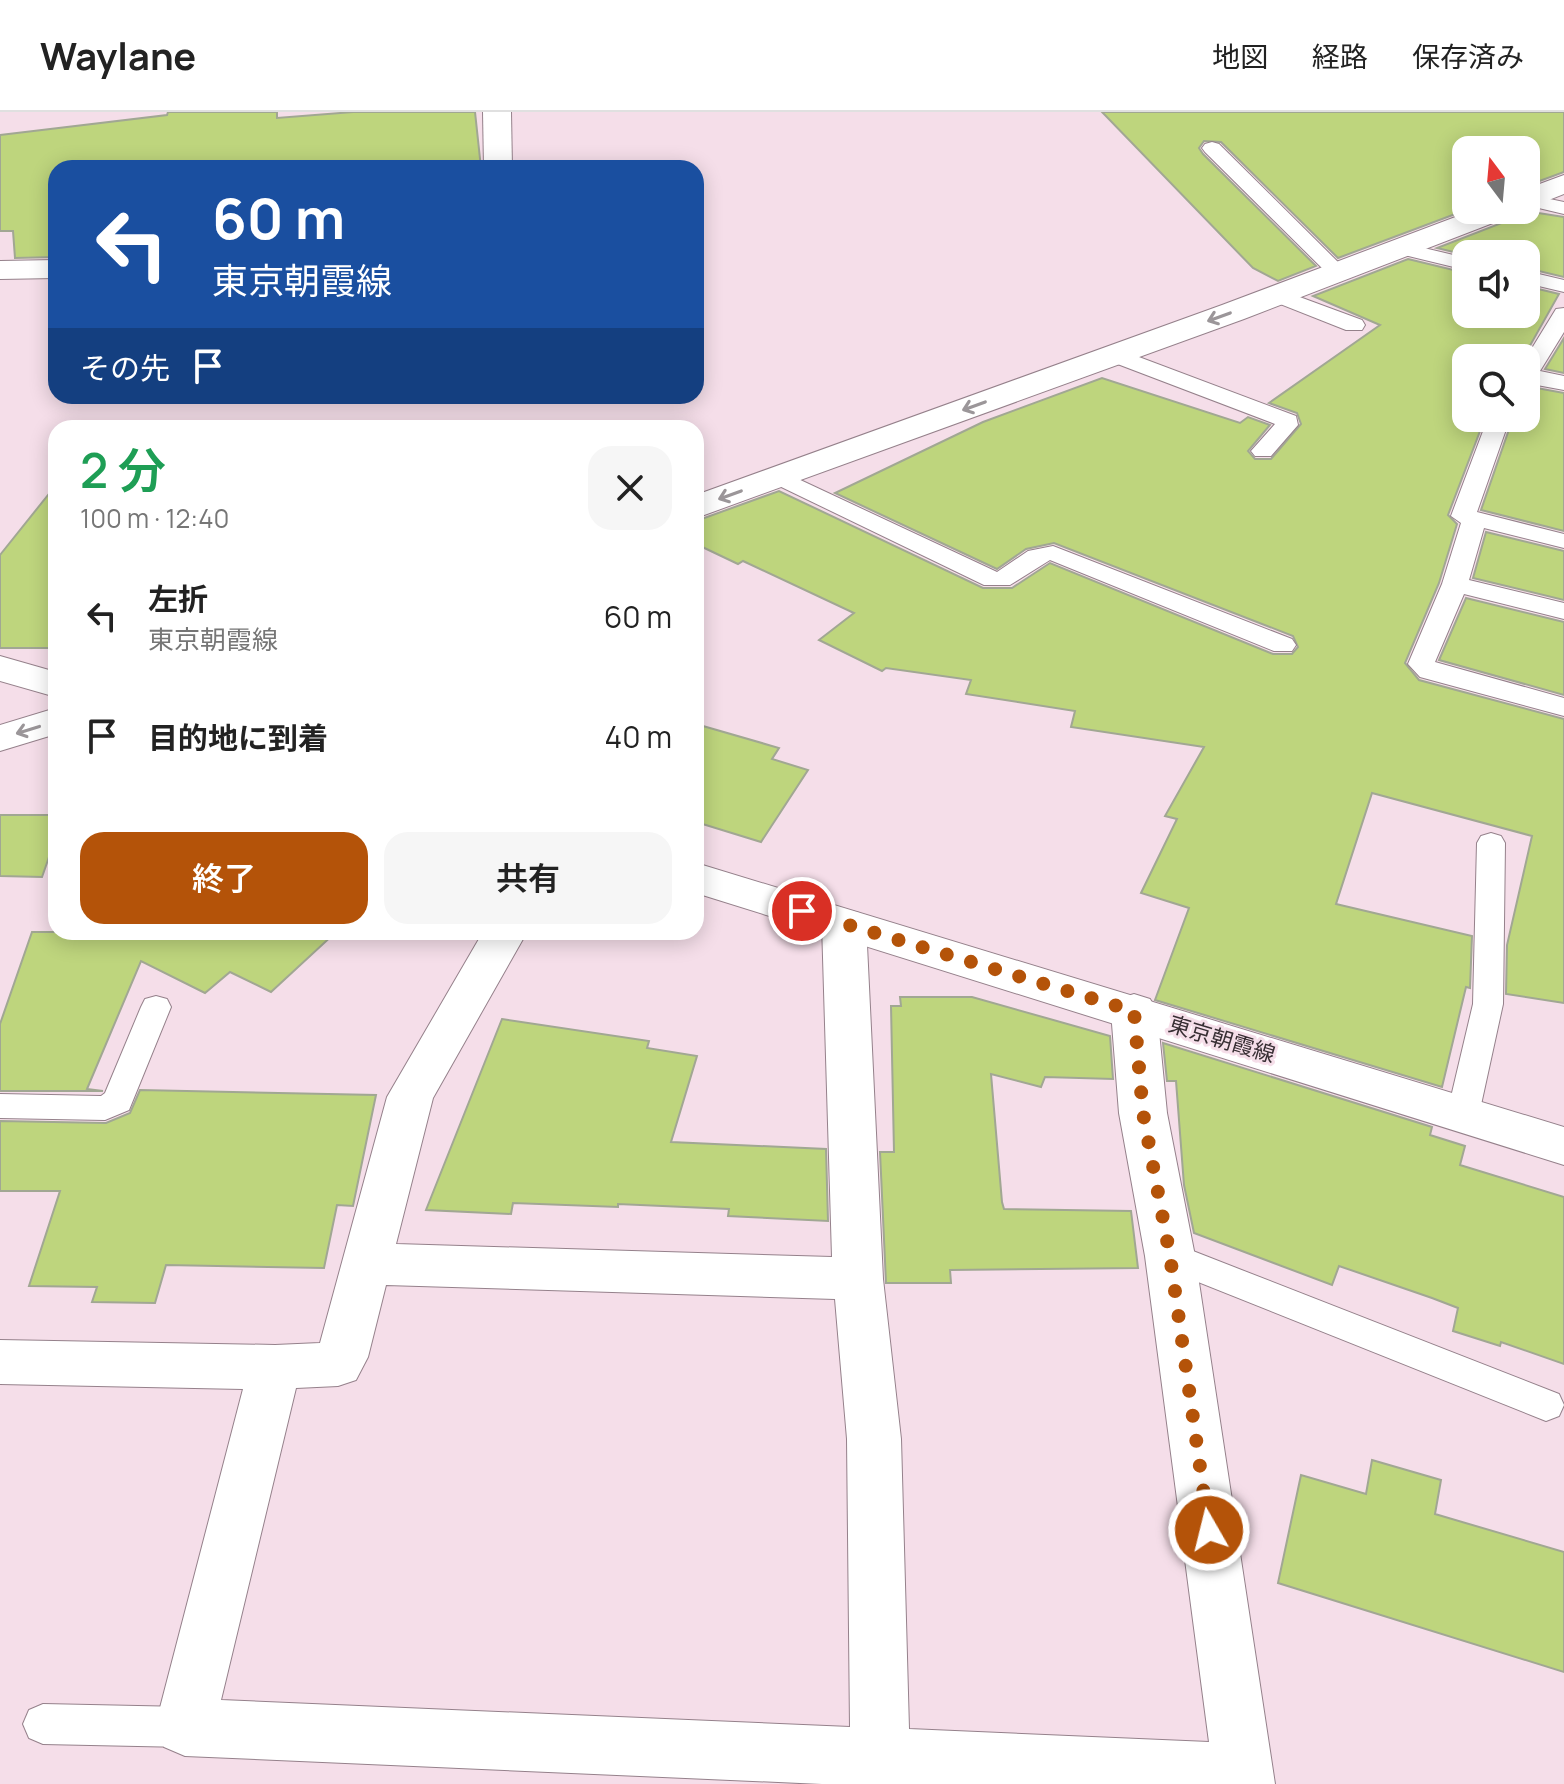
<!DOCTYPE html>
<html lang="ja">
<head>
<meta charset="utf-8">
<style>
  :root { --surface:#fff; --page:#f6f6f6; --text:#222; --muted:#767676; --line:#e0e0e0; --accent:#b45309 }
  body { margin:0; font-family:Manrope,"Noto Sans JP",sans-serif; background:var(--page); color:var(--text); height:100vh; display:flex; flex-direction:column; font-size:30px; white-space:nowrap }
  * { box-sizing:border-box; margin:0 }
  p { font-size:26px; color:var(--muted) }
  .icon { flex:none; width:44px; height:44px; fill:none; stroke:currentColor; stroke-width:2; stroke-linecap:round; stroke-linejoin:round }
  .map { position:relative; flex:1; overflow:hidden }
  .details { position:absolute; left:48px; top:308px; width:656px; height:520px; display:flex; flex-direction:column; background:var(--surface); border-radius:24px; box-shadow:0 4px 20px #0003 }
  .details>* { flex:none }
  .banner { position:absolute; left:48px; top:48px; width:656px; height:244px; border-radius:24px; box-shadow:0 4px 20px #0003; background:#1a4fa0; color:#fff; overflow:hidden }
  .needle { width:52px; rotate:344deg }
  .buttons { position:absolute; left:1452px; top:24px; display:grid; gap:16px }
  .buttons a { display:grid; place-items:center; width:88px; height:88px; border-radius:16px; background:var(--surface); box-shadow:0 4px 20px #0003; font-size:40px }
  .pin { position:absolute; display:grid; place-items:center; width:68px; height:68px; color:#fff; margin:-34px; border:4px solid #fff; border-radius:50%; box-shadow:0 2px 8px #0007 }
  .me { position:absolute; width:88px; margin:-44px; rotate:352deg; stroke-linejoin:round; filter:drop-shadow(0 0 6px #0008) }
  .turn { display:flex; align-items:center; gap:28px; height:168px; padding:0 32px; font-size:36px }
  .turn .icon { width:104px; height:104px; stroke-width:2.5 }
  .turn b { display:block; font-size:56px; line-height:68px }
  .then { display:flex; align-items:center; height:76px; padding:0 32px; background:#0003; gap:16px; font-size:30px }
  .round { display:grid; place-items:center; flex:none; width:84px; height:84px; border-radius:24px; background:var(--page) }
  .overview { display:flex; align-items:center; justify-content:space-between; height:136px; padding:0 32px }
  h1 { font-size:48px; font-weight:600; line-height:60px; color:#1e9e55 }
  .primary-button { display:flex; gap:16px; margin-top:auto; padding:16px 32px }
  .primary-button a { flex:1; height:92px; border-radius:24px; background:var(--accent); color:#fff; font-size:32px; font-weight:600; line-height:92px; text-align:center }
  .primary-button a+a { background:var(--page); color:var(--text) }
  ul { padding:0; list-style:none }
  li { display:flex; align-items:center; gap:24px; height:120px; padding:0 32px }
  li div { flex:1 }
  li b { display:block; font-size:30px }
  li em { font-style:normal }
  header { display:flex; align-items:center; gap:48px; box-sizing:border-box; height:112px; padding:0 40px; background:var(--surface); border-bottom:2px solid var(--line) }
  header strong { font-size:38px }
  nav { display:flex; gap:44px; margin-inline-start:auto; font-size:28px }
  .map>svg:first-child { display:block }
  .building { fill:#bed57d; stroke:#a1a793; stroke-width:2 }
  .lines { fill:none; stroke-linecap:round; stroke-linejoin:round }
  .service-casing { stroke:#95818b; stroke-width:2 }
  .minor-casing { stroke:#95818b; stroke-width:2 }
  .secondary-casing { stroke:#95818b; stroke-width:2 }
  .service { fill:#fff; fill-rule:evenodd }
  .minor { fill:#fff; fill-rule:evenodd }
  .secondary { fill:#fff; fill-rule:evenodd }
  .oneway { stroke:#9b9699 }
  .route { stroke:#b45309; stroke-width:14; stroke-dasharray:0 25.2 }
  .labels { text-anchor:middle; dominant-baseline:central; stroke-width:6; stroke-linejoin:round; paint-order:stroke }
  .street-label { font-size:22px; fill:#372e33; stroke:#f5dee9 }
</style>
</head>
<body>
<header>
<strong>Waylane</strong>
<nav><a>地図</a><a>経路</a><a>保存済み</a></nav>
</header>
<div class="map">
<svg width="1564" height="1672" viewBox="0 0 1564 1672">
  <rect width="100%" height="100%" fill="#f5dee9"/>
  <!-- building -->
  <g class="building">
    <path d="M 168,0 L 277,0 L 277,6 L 353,0 L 475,0 L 481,56 L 56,56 L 56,145 L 15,146 L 13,119 L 0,119 L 0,23 L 167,3 Z"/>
    <path d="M 1102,0 L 1564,0 L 1564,60 L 1526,74 L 1526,38 L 1466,38 L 1466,98 L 1338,146 L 1221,30 L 1204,29 L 1199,36 L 1203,42 L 1316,154 L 1278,169 L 1253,156 Z"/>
    <path d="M 1519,98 L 1564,105 L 1564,165 L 1526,156 L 1526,142 L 1466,143 L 1437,136 L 1512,107 Z"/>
    <path d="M 1408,147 L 1466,161 L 1466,202 L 1526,202 L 1526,174 L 1559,182 L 1523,246 L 1466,246 L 1466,306 L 1485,306 L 1448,403 L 1457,412 L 1439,471 L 1405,551 L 1419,568 L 1564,607 L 1564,891 L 1506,882 L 1507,833 L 1532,724 L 1372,681 L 1336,792 L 1472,824 L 1470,876 L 1466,875 L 1442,975 L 1155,888 L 1189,796 L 1141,781 L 1177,707 L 1165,704 L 1204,635 L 1071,615 L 1075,599 L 966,582 L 971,568 L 886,556 L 882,559 L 819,528 L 854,501 L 743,449 L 738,452 L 696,432 L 696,409 L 779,379 L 983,476 L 1012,476 L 1050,451 L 1273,542 L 1292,542 L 1298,535 L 1293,524 L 1054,431 L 1026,437 L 997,457 L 835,381 L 983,310 L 1102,266 L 1240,311 L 1248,305 L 1270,313 L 1248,339 L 1255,347 L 1271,347 L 1301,312 L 1297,301 L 1269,291 L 1380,213 L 1313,184 Z"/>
    <path d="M 1564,226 L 1564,261 L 1545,257 Z"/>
    <path d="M 1526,274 L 1564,281 L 1564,419 L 1481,398 L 1513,306 L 1526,306 Z"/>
    <path d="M 56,373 L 56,536 L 0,536 L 0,443 Z"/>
    <path d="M 1486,420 L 1564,439 L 1564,488 L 1473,466 Z"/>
    <path d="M 1466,486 L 1564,510 L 1564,583 L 1439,548 Z"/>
    <path d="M 696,612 L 779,636 L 772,647 L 808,658 L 761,730 L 696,710 Z"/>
    <path d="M 0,703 L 56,703 L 56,725 L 42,765 L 0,764 Z"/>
    <path d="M 32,820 L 336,820 L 271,880 L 230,860 L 205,881 L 141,849 L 87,977 L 103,979 L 0,979 L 0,912 Z"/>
    <path d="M 900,885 L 972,885 L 1110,924 L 1113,967 L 1045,965 L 1041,975 L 991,962 L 1002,1090 L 1004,1097 L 1131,1099 L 1138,1156 L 950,1158 L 951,1171 L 886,1171 L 880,1040 L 894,1040 L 891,894 L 901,894 Z"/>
    <path d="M 502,907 L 649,929 L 647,936 L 697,944 L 671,1030 L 826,1037 L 828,1109 L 728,1104 L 729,1097 L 618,1092 L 618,1095 L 513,1091 L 511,1102 L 426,1098 Z"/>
    <path d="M 1163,931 L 1432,1015 L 1430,1023 L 1465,1034 L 1460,1053 L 1564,1085 L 1564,1252 L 1501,1230 L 1500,1234 L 1453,1219 L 1458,1196 L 1432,1186 L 1339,1154 L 1332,1173 L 1194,1121 L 1184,1073 L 1176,969 L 1167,969 Z"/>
    <path d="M 140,978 L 376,983 L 353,1094 L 337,1093 L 324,1156 L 166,1153 L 155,1191 L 92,1190 L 97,1175 L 29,1174 L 60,1079 L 0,1079 L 0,1009 L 106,1011 L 130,1001 Z"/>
    <path d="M 1372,1348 L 1441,1368 L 1435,1402 L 1564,1440 L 1564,1560 L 1278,1471 L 1301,1363 L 1366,1382 Z"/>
  </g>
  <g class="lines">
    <defs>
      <g id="service">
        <path d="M 1212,30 L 1219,32 L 1345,157 L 1348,161 L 1345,165 L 1331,165 L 1205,40 L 1202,36 L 1205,32 Z"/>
        <path d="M 1526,82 L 1564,90 L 1564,102 L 1526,93 Z"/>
        <path d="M 1403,131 L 1466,146 L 1466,158 L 1396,141 L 1393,137 Z"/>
        <path d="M 1526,159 L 1564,168 L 1564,180 L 1526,171 Z"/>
        <path d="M 1278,177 L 1362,208 L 1365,213 L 1362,218 L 1346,218 L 1270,188 L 1267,183 L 1270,178 Z"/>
        <path d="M 1564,196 L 1564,220 L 1540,259 L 1564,264 L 1564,278 L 1526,271 L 1526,246 L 1556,197 Z"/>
        <path d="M 1115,236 L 1296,304 L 1298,313 L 1271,344 L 1255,344 L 1251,339 L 1275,312 L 1107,248 L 1104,243 Z"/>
        <path d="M 1488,306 L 1510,306 L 1477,400 L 1564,422 L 1564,436 L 1484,416 L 1469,468 L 1564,491 L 1564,507 L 1464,482 L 1435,550 L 1564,586 L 1564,604 L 1420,565 L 1408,552 L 1442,472 L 1461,411 L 1451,404 Z"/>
        <path d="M 779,358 L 997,460 L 1028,439 L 1053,434 L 1292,527 L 1296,533 L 1292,539 L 1274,539 L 1050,448 L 1010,473 L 984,473 L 771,370 L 767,365 L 771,360 Z"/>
        <path d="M 1491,721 L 1501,724 L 1505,731 L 1503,892 L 1479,1002 L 1474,1011 L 1463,1014 L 1452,1011 L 1447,1002 L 1473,892 L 1477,731 L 1481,724 Z"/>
        <path d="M 156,884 L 167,887 L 171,895 L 129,998 L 105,1008 L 0,1006 L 0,982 L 101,984 L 105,981 L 141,895 L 145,887 Z"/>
        <path d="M 1170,1130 L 1559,1282 L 1564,1293 L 1559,1304 L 1546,1309 L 1158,1154 L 1153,1144 L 1158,1134 Z"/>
        <path d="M 43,1592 L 185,1595 L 199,1601 L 205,1615 L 199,1629 L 185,1635 L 43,1632 L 29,1626 L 23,1612 L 29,1598 Z"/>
      </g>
      <g id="minor">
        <path d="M 483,0 L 511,0 L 512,56 L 484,56 Z"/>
        <path d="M 1564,63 L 1564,82 L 1526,97 L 1526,77 Z"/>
        <path d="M 1474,98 L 1516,98 L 1511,104 L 1244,207 L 696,406 L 696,383 L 1222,193 Z"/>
        <path d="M 56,148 L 56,166 L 0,167 L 0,149 Z"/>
        <path d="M 56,596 L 56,622 L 0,639 L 0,613 Z"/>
        <path d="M 844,797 L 859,801 L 866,812 L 883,1167 L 901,1327 L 909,1617 L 1209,1630 L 1145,1144 L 1119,1001 L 1111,899 L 1118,887 L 1134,882 L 1150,887 L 1157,899 L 1167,1001 L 1195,1144 L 1275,1672 L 822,1672 L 185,1644 L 164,1635 L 155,1615 L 243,1277 L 0,1272 L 0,1228 L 275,1233 L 320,1231 L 387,985 L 483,820 L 527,820 L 433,986 L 396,1132 L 832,1145 L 822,812 L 829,801 ZM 386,1173 L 835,1187 L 847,1327 L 850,1615 L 221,1588 L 296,1276 L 338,1274 L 356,1268 L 368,1245 Z"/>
      </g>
      <g id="secondary">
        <path d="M 0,544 L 56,560 L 56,585 L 0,569 Z"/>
        <path d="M 696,751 L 1564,1015 L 1564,1053 L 696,781 Z"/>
      </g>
    </defs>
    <!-- service casing -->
    <use href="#service" class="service-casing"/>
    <!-- minor casing -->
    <use href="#minor" class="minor-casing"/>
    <!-- secondary casing -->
    <use href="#secondary" class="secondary-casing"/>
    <!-- service -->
    <use href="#service" class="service"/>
    <!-- minor -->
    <use href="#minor" class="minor"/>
    <!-- secondary -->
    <use href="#secondary" class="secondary"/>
  </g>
  <!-- one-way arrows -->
  <defs><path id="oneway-shaft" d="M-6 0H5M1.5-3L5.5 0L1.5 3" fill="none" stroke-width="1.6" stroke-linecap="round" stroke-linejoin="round" transform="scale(2)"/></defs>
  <g class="oneway">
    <use href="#oneway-shaft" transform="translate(1219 205) rotate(160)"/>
    <use href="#oneway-shaft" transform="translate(974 294) rotate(160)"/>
    <use href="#oneway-shaft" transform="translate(730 383) rotate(160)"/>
    <use href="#oneway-shaft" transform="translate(28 618) rotate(163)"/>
  </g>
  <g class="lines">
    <!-- route -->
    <path class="route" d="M 802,799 L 1134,899 L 1143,1001 L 1170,1144 L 1209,1418"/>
  </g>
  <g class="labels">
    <!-- street labels -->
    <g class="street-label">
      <text transform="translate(1222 927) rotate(17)">東京朝霞線</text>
    </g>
  </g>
</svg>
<div class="buttons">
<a><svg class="needle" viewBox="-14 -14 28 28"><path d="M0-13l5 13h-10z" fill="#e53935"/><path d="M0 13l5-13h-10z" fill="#767676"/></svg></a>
<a><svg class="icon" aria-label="sound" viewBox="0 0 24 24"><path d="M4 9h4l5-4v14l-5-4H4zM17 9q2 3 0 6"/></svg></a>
<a><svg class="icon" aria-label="search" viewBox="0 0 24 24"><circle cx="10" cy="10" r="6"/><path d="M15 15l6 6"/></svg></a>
</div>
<div class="pin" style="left:802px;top:799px;background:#d93025"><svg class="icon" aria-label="arrive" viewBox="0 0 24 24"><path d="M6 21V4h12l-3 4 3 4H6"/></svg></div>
<svg class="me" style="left:1209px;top:1418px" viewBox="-20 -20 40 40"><circle r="17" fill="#b45309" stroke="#fff" stroke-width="3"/><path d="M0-11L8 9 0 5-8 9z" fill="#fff"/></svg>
<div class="banner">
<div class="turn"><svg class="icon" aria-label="left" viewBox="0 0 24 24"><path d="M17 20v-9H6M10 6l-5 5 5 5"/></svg><div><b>60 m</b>東京朝霞線</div></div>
<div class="then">その先<svg class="icon" aria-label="arrive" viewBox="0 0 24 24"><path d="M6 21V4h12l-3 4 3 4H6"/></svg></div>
</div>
<section class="details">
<div class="overview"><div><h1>2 分</h1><p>100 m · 12:40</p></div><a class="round"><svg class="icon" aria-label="close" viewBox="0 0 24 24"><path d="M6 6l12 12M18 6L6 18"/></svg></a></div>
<ul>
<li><svg class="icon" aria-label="left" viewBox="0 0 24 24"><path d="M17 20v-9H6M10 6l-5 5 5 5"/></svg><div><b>左折</b><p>東京朝霞線</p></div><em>60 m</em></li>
<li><svg class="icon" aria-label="arrive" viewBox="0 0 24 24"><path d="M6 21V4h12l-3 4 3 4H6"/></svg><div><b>目的地に到着</b></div><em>40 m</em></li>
</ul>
<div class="primary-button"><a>終了</a><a>共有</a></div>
</section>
</div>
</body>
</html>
